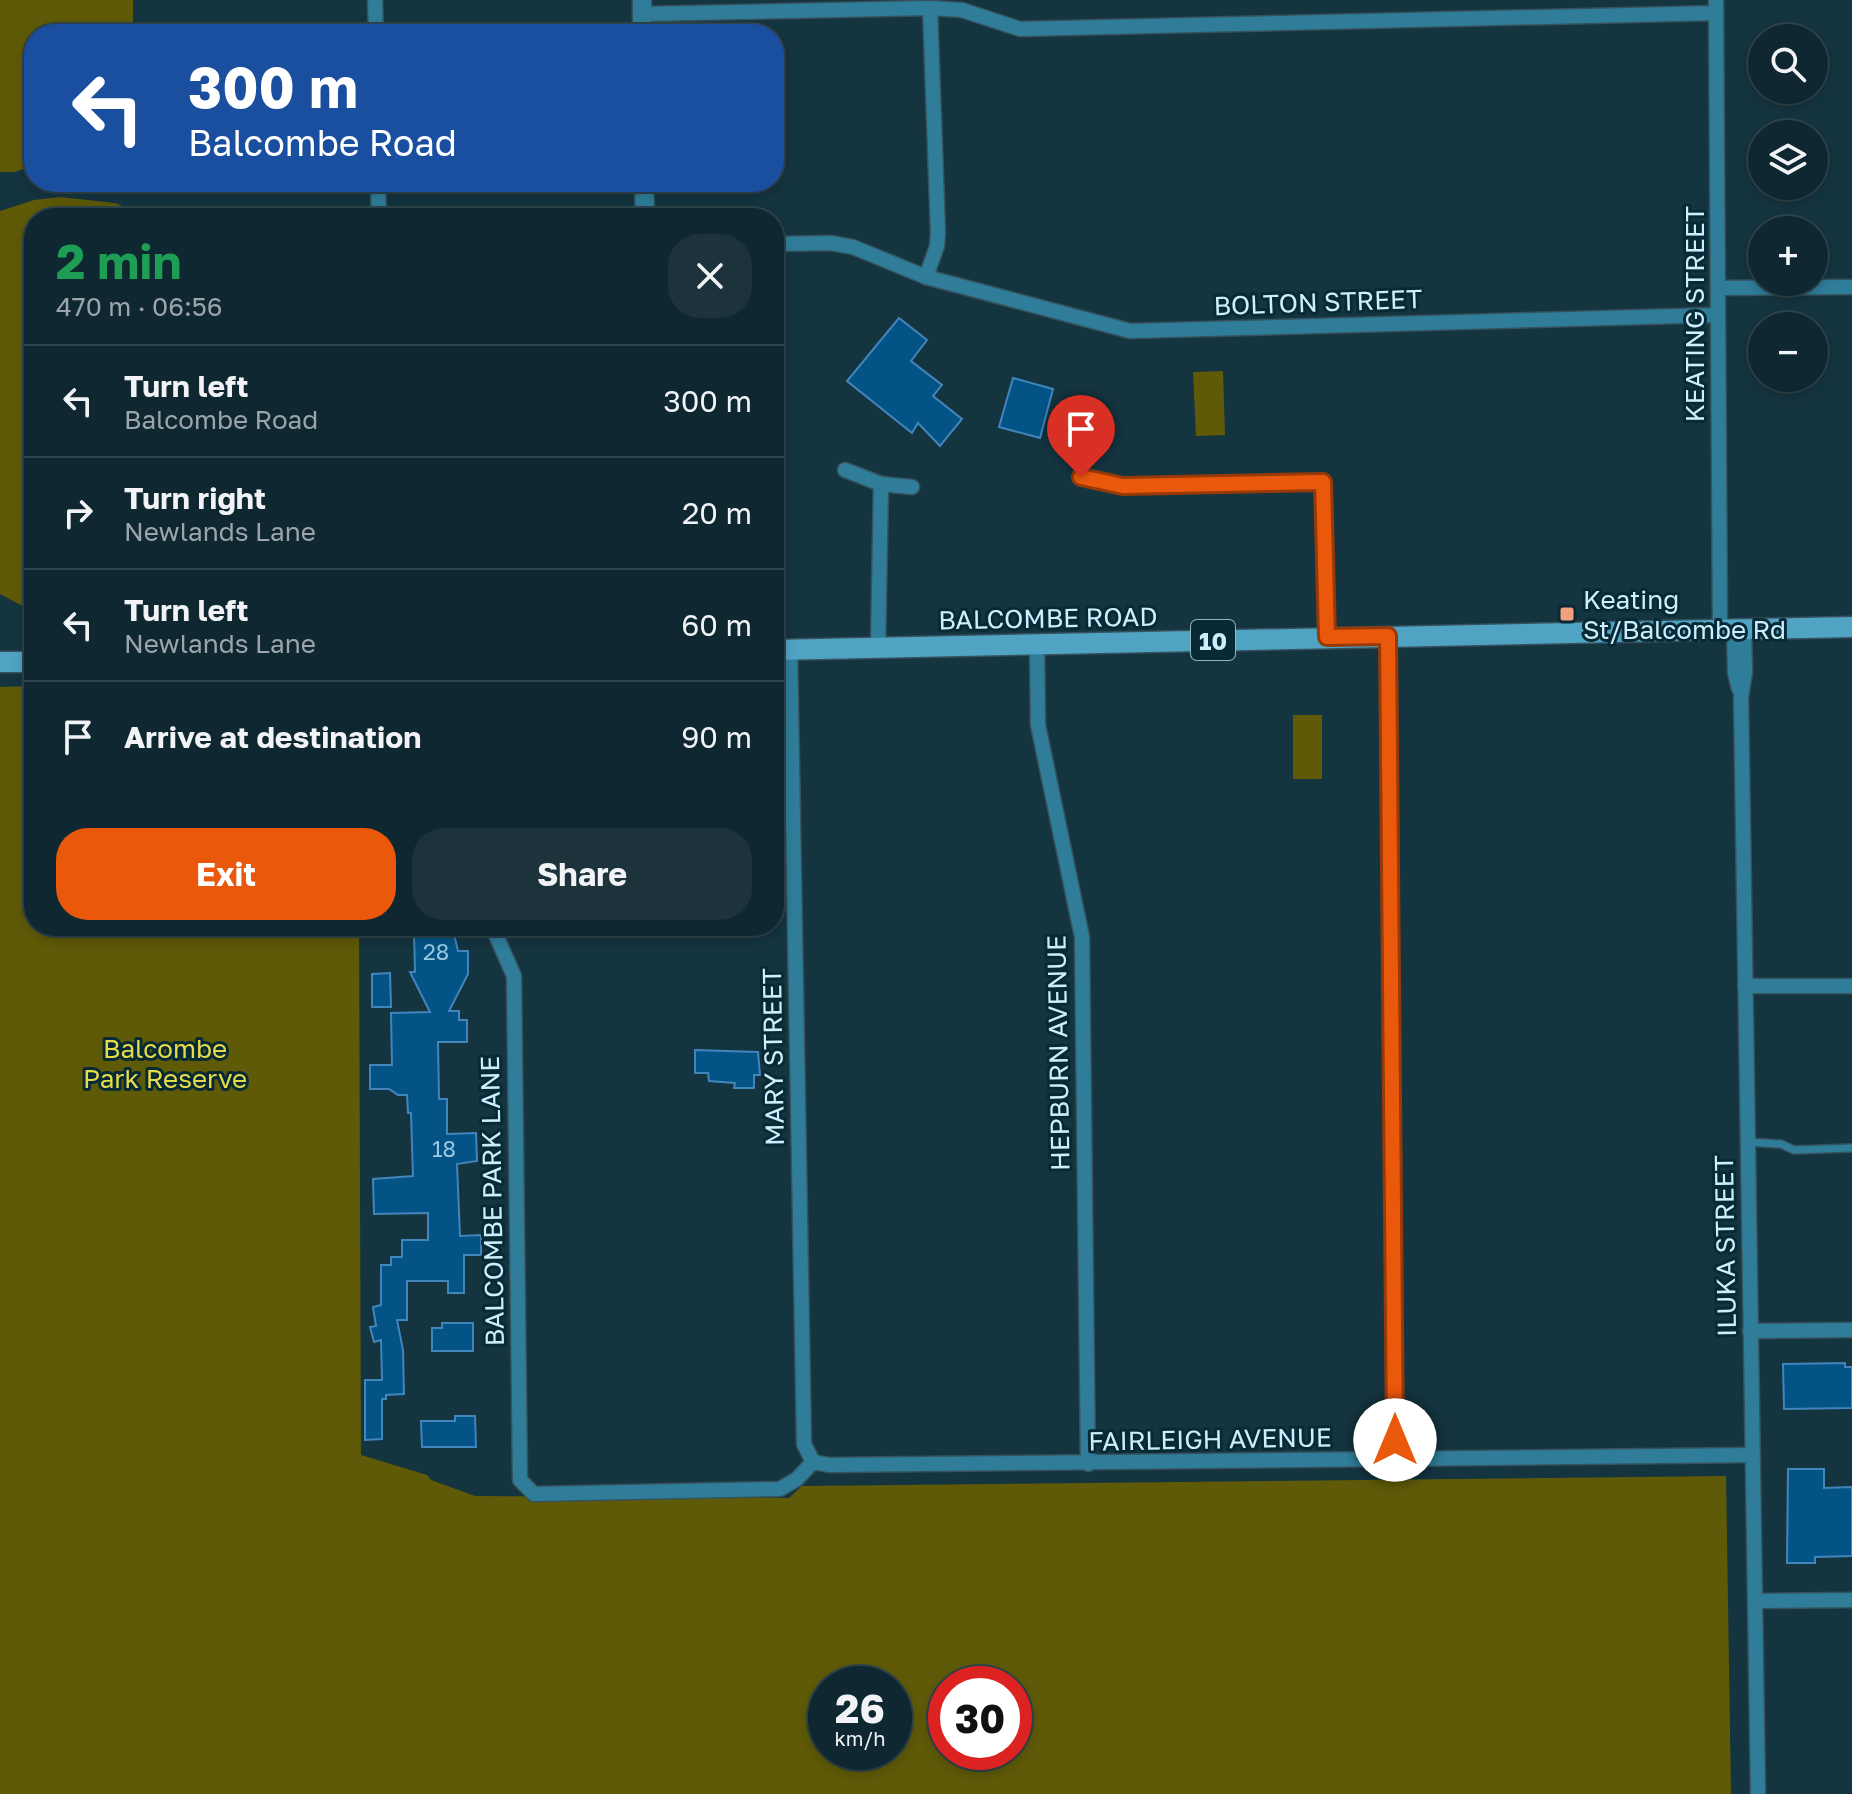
<!DOCTYPE html>
<html lang="en">
<head>
<meta charset="utf-8">
<style>
  :root { --surface:#0f2730; --page:#1d333c; --text:#f1f3f6; --muted:#9ba5ab; --line:#2f444c; --accent:#ea580c }
  body { margin:0; font-family:"Golos Text",sans-serif; background:var(--page); color:var(--text); height:100vh; display:flex; flex-direction:column; font-size:30px; white-space:nowrap }
  * { box-sizing:border-box; margin:0 }
  p { font-size:26px; color:var(--muted) }
  .icon { flex:none; width:44px; height:44px; fill:none; stroke:currentColor; stroke-width:2; stroke-linecap:round; stroke-linejoin:round }
  .map { position:relative; flex:1; overflow:hidden }
  .drawer { position:absolute; left:24px; top:208px; width:760px; height:728px; display:flex; flex-direction:column; background:var(--surface); border-radius:32px; box-shadow:0 4px 12px #0003,0 0 0 2px var(--line) }
  .drawer>* { flex:none }
  .banner { position:absolute; left:24px; top:24px; width:760px; height:168px; border-radius:32px; box-shadow:0 4px 12px #0003,0 0 0 2px var(--line); background:#1a4fa0; color:#fff; overflow:hidden }
  .tools { position:absolute; left:1748px; top:24px; display:grid; gap:16px }
  .tools a { display:grid; place-items:center; width:80px; height:80px; border-radius:50%; background:var(--surface); box-shadow:0 4px 12px #0003,0 0 0 2px var(--line); font-size:40px }
  .speed { position:absolute; left:808px; top:1666px; display:flex; gap:16px; font-size:40px; font-weight:700; text-align:center }
  .speed>* { display:grid; place-content:center; width:104px; height:104px; border-radius:50%; background:var(--surface); box-shadow:0 4px 12px #0003,0 0 0 2px var(--line); line-height:1 }
  .speed small { font-size:20px; font-weight:400 }
  .speed .limit { border:12px solid #d22; background:#fff; color:#111 }
  .pin { position:absolute; display:grid; place-items:center; width:68px; height:68px; color:#fff; margin:-82px -34px; border-radius:50% 50% 50% 0; rotate:-45deg; box-shadow:0 0 8px #0007 }
  .pin .icon { rotate:45deg }
  .me { position:absolute; width:88px; margin:-44px; rotate:0deg; stroke-linejoin:round; filter:drop-shadow(0 0 6px #0008) }
  .turn { display:flex; align-items:center; gap:28px; height:168px; padding:0 32px; font-size:36px }
  .turn .icon { width:104px; height:104px; stroke-width:2.5 }
  .turn b { display:block; font-size:56px; line-height:68px }
  .round { display:grid; place-items:center; flex:none; width:84px; height:84px; border-radius:32px; background:var(--page) }
  .overview { display:flex; align-items:center; justify-content:space-between; height:136px; padding:0 32px }
  h1 { font-size:48px; font-weight:700; line-height:60px; color:#1e9e55 }
  .cta { display:flex; gap:16px; margin-top:auto; padding:16px 32px }
  .cta a { flex:1; height:92px; border-radius:32px; background:var(--accent); color:#fff; font-size:32px; font-weight:700; line-height:92px; text-align:center }
  .cta a+a { background:var(--page); color:var(--text) }
  ul { padding:0; list-style:none }
  li { display:flex; align-items:center; gap:24px; height:112px; padding:0 32px; border-top:2px solid var(--line) }
  li div { flex:1 }
  li b { display:block; font-size:30px }
  li em { font-style:normal }
  .map>svg:first-child { display:block }
  .green { fill:#5f5a08; fill-rule:evenodd }
  .building { fill:#035386; stroke:#4285bb; stroke-width:2 }
  .lines { fill:none; stroke-linecap:round; stroke-linejoin:round }
  .service-casing { stroke:#35525e; stroke-width:10 }
  .minor-casing { stroke:#35525e; stroke-width:17 }
  .tertiary-casing { stroke:#35525e; stroke-width:21 }
  .primary-casing { stroke:#35525e; stroke-width:23 }
  .service { stroke:#2f7d99; stroke-width:7 }
  .minor { stroke:#2f7d99; stroke-width:14 }
  .tertiary { stroke:#2f7d99; stroke-width:18 }
  .primary { stroke:#51a3c3; stroke-width:20 }
  .route-casing { stroke:#983908; stroke-width:20 }
  .route { stroke:#ea580c; stroke-width:14 }
  .poi-dot { fill:#f1a17c; stroke:#082a35; stroke-width:3 }
  .labels { text-anchor:middle; dominant-baseline:central; stroke-width:6; stroke-linejoin:round; paint-order:stroke }
  .number-label { font-size:22px; fill:#99c8e0 }
  .shield { fill:#082a35; stroke:#90b4c2; stroke-width:2 }
  .shield-label { font-size:24px; font-weight:bold; fill:#cbeffe }
  .street-label { font-size:26px; fill:#cbeffe; stroke:#082a35 }
  .poi-label { font-size:26px; fill:#cbeffe; stroke:#082a35; text-anchor:start }
  .park-label { font-size:26px; fill:#e6dc49; stroke:#082a35 }
</style>
</head>
<body>
<div class="map">
<svg width="1852" height="1794" viewBox="0 0 1852 1794">
  <rect width="100%" height="100%" fill="#143440"/>
  <!-- green -->
  <g class="green">
    <path d="M 0,0 L 133,0 L 133,34 L 34,34 L 34,165 L 15,172 L 0,172 Z"/>
    <path d="M 60,197 L 115,203 L 151,218 L 34,218 L 34,612 L 0,594 L 0,211 L 34,200 Z"/>
    <path d="M 1223,371 L 1225,435 L 1196,436 L 1193,372 Z"/>
    <path d="M 34,686 L 34,926 L 359,926 L 361,1455 L 427,1475 L 431,1480 L 475,1496 L 789,1498 L 802,1486 L 1726,1476 L 1731,1794 L 0,1794 L 0,687 ZM 826,1684 L 894,1684 L 894,1752 L 826,1752 ZM 946,1684 L 1014,1684 L 1014,1752 L 946,1752 Z"/>
    <rect x="1293" y="715" width="29" height="64"/>
  </g>
  <!-- building -->
  <g class="building">
    <path d="M 899,318 L 927,340 L 911,361 L 942,385 L 933,396 L 962,419 L 940,446 L 918,423 L 912,433 L 847,381 Z"/>
    <path d="M 1013,378 L 1053,389 L 1040,438 L 999,427 Z"/>
    <path d="M 454,934 L 458,951 L 468,951 L 468,974 L 449,1011 L 459,1011 L 459,1020 L 467,1020 L 467,1042 L 438,1042 L 439,1099 L 447,1099 L 447,1134 L 476,1133 L 477,1161 L 457,1164 L 460,1236 L 481,1235 L 481,1255 L 464,1255 L 464,1293 L 448,1293 L 448,1281 L 407,1281 L 407,1320 L 397,1320 L 403,1350 L 404,1394 L 386,1395 L 386,1399 L 382,1399 L 382,1439 L 365,1440 L 365,1380 L 382,1380 L 381,1340 L 374,1342 L 370,1327 L 376,1326 L 373,1307 L 381,1305 L 381,1265 L 391,1265 L 391,1257 L 402,1257 L 402,1240 L 428,1240 L 428,1213 L 374,1214 L 373,1179 L 413,1176 L 411,1113 L 408,1113 L 407,1095 L 398,1095 L 389,1089 L 370,1089 L 370,1065 L 392,1065 L 391,1013 L 430,1012 L 410,972 L 415,972 L 414,935 Z"/>
    <path d="M 390,973 L 391,1007 L 372,1007 L 372,974 Z"/>
    <path d="M 695,1050 L 758,1052 L 760,1075 L 754,1075 L 754,1088 L 734,1088 L 735,1083 L 709,1081 L 708,1073 L 695,1073 Z"/>
    <path d="M 442,1323 L 473,1323 L 473,1351 L 432,1351 L 432,1328 L 442,1328 Z"/>
    <path d="M 1845,1363 L 1845,1367 L 1852,1367 L 1852,1408 L 1784,1409 L 1783,1364 Z"/>
    <path d="M 455,1416 L 475,1416 L 476,1447 L 422,1447 L 421,1421 L 455,1421 Z"/>
    <path d="M 1788,1469 L 1824,1469 L 1824,1488 L 1852,1487 L 1852,1556 L 1815,1557 L 1815,1563 L 1787,1563 Z"/>
  </g>
  <g class="lines">
    <defs>
      <path id="service" d="M 1747,1142 L 1781,1144 L 1794,1150 L 1852,1148"/>
      <g id="minor">
        <path d="M 375,0 L 376,34"/>
        <path d="M 1716,0 L 1720,628"/>
        <path d="M 642,14 L 930,8 L 962,10 L 1020,29 L 1716,13"/>
        <path d="M 378,182 L 379,218"/>
        <path d="M 774,244 L 831,243 L 853,247 L 926,277 L 1130,331 L 1718,315"/>
        <path d="M 926,277 L 937,246 L 938,232 L 930,8"/>
        <path d="M 1718,288 L 1852,287"/>
        <path d="M 845,470 L 881,484"/>
        <path d="M 1081,477 L 1123,486 L 1323,482 L 1327,637"/>
        <path d="M 1734,628 L 1735,673 L 1739,689"/>
        <path d="M 1744,628 L 1745,672 L 1741,697 L 1758,1794"/>
        <path d="M 1388,636 L 1396,1460"/>
        <path d="M 1037,645 L 1038,725 L 1082,937 L 1088,1464"/>
        <path d="M 878,647 L 881,484 L 912,487"/>
        <path d="M 790,650 L 804,1444 L 813,1462"/>
        <path d="M 492,926 L 514,976 L 520,1480 L 534,1494 L 780,1489 L 797,1479 L 813,1462"/>
        <path d="M 1745,986 L 1852,986"/>
        <path d="M 1750,1331 L 1852,1330"/>
        <path d="M 813,1462 L 829,1465 L 1752,1455"/>
        <path d="M 1755,1601 L 1852,1600"/>
      </g>
      <g id="tertiary">
        <path d="M 642,0 L 642,34"/>
        <path d="M 644,182 L 645,218"/>
      </g>
      <g id="primary">
        <path d="M 774,650 L 1852,627"/>
        <path d="M 0,662 L 34,662"/>
      </g>
    </defs>
    <!-- service casing -->
    <use href="#service" class="service-casing"/>
    <!-- minor casing -->
    <use href="#minor" class="minor-casing"/>
    <!-- tertiary casing -->
    <use href="#tertiary" class="tertiary-casing"/>
    <!-- primary casing -->
    <use href="#primary" class="primary-casing"/>
    <!-- service -->
    <use href="#service" class="service"/>
    <!-- minor -->
    <use href="#minor" class="minor"/>
    <!-- tertiary -->
    <use href="#tertiary" class="tertiary"/>
    <!-- primary -->
    <use href="#primary" class="primary"/>
  </g>
  <g class="lines">
    <defs>
      <path id="route" d="M 1081,477 L 1123,486 L 1323,482 L 1327,637 L 1388,636 L 1395,1440"/>
    </defs>
    <!-- route casing -->
    <use href="#route" class="route-casing"/>
    <!-- route -->
    <use href="#route" class="route"/>
  </g>
  <!-- markers -->
  <rect class="poi-dot" x="1559" y="606" width="16" height="16" rx="4"/>
  <g class="labels">
    <!-- number labels -->
    <g class="number-label">
      <text x="436" y="951">28</text>
      <text x="444" y="1148">18</text>
    </g>
    <!-- shield labels -->
    <rect class="shield" x="1191" y="620" width="44" height="40" rx="6"/>
    <g class="shield-label">
      <text x="1213" y="640">10</text>
    </g>
    <!-- street labels -->
    <g class="street-label">
      <text transform="translate(1318 302) rotate(-2)">BOLTON STREET</text>
      <text transform="translate(1694 314) rotate(-90)">KEATING STREET</text>
      <text transform="translate(1048 618) rotate(-1)">BALCOMBE ROAD</text>
      <text transform="translate(1058 1053) rotate(-91)">HEPBURN AVENUE</text>
      <text transform="translate(773 1057) rotate(-91)">MARY STREET</text>
      <text transform="translate(492 1201) rotate(-91)">BALCOMBE PARK LANE</text>
      <text transform="translate(1725 1246) rotate(-91)">ILUKA STREET</text>
      <text transform="translate(1210 1439) rotate(-1)">FAIRLEIGH AVENUE</text>
    </g>
    <!-- poi labels -->
    <g class="poi-label">
      <text x="1583" y="599">Keating<tspan x="1583" dy="30">St/Balcombe Rd</tspan></text>
    </g>
    <!-- park labels -->
    <g class="park-label">
      <text x="165" y="1048">Balcombe<tspan x="165" dy="30">Park Reserve</tspan></text>
    </g>
  </g>
</svg>
<div class="tools">
<a><svg class="icon" aria-label="search" viewBox="0 0 24 24"><circle cx="10" cy="10" r="6"/><path d="M15 15l6 6"/></svg></a>
<a><svg class="icon" aria-label="layers" viewBox="0 0 24 24"><path d="M12 4l9 5-9 5-9-5zM3 14l9 5 9-5"/></svg></a>
<a>+</a>
<a>−</a>
</div>
<div class="speed"><div>26<small>km/h</small></div><div class="limit">30</div></div>
<div class="pin" style="left:1081px;top:477px;background:#d93025"><svg class="icon" aria-label="arrive" viewBox="0 0 24 24"><path d="M6 21V4h12l-3 4 3 4H6"/></svg></div>
<svg class="me" style="left:1395px;top:1440px" viewBox="-20 -20 40 40"><circle r="19" fill="#fff"/><path d="M0-13L10 11 0 6-10 11z" fill="#ea580c"/></svg>
<div class="banner">
<div class="turn"><svg class="icon" aria-label="left" viewBox="0 0 24 24"><path d="M17 20v-9H6M10 6l-5 5 5 5"/></svg><div><b>300 m</b>Balcombe Road</div></div>
</div>
<section class="drawer">
<div class="overview"><div><h1>2 min</h1><p>470 m · 06:56</p></div><a class="round"><svg class="icon" aria-label="close" viewBox="0 0 24 24"><path d="M6 6l12 12M18 6L6 18"/></svg></a></div>
<ul>
<li><svg class="icon" aria-label="left" viewBox="0 0 24 24"><path d="M17 20v-9H6M10 6l-5 5 5 5"/></svg><div><b>Turn left</b><p>Balcombe Road</p></div><em>300 m</em></li>
<li><svg class="icon" aria-label="right" viewBox="0 0 24 24"><path d="M7 20v-9h11M14 6l5 5-5 5"/></svg><div><b>Turn right</b><p>Newlands Lane</p></div><em>20 m</em></li>
<li><svg class="icon" aria-label="left" viewBox="0 0 24 24"><path d="M17 20v-9H6M10 6l-5 5 5 5"/></svg><div><b>Turn left</b><p>Newlands Lane</p></div><em>60 m</em></li>
<li><svg class="icon" aria-label="arrive" viewBox="0 0 24 24"><path d="M6 21V4h12l-3 4 3 4H6"/></svg><div><b>Arrive at destination</b></div><em>90 m</em></li>
</ul>
<div class="cta"><a>Exit</a><a>Share</a></div>
</section>
</div>
</body>
</html>
